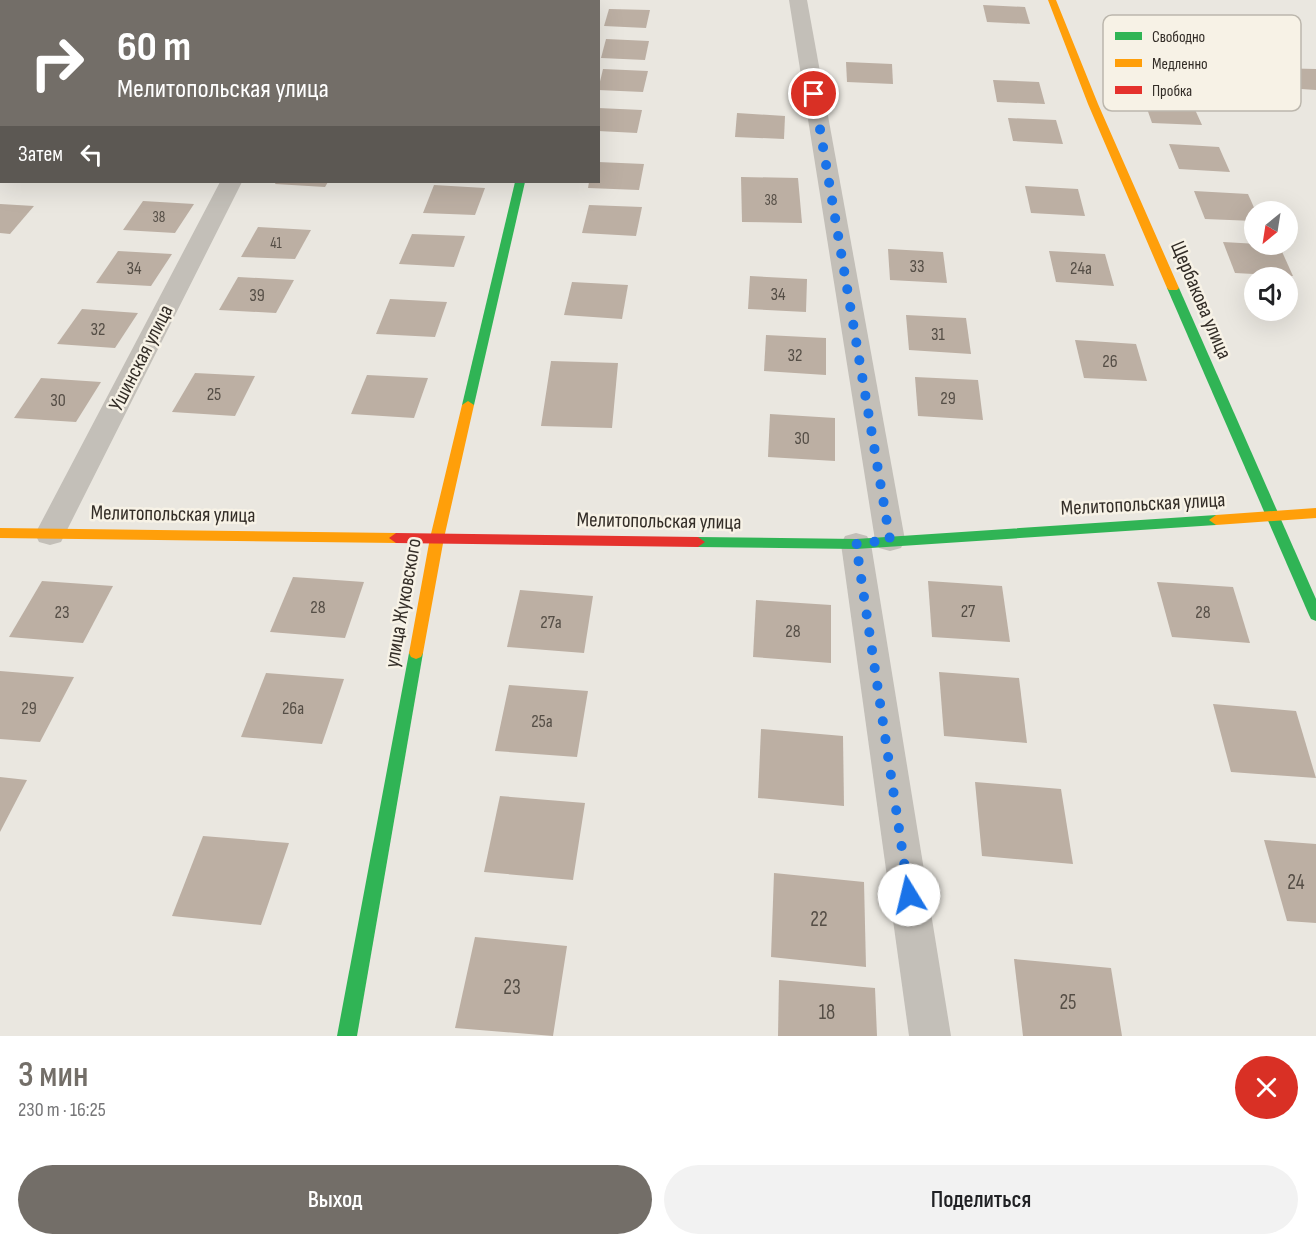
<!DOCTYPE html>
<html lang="ru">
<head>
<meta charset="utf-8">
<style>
  :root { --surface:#fff; --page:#f2f2f2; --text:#202124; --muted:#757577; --accent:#736e68 }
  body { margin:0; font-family:"Sofia Sans Condensed",sans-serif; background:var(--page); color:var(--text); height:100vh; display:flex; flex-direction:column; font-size:22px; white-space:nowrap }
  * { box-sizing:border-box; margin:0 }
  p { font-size:20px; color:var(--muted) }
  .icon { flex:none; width:33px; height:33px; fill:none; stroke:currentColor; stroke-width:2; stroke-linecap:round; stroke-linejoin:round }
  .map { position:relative; height:1036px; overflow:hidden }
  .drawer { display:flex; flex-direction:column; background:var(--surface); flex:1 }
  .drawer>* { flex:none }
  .hud { position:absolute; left:0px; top:0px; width:600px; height:183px; box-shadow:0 6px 24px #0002; background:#736e68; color:#fff; overflow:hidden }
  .needle { width:39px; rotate:210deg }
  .fabs { position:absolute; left:1244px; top:201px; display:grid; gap:12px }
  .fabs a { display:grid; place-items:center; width:54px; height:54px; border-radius:50%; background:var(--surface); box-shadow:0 6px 24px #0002; font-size:30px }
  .pin { position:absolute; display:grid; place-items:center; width:51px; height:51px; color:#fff; margin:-26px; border:3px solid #fff; border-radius:50%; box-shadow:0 2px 6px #0007 }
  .me { position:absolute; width:66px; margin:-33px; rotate:351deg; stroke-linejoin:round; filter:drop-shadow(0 0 4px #0008) }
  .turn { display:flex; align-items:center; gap:21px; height:126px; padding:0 18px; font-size:27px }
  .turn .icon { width:78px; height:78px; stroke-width:2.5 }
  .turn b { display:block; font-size:42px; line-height:51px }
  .then { display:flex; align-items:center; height:57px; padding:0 18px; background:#0003; gap:12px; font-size:22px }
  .round { display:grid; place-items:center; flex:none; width:63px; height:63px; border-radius:32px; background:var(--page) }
  .headline { display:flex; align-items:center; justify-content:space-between; height:102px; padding:0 18px }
  h1 { font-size:36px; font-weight:600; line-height:45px; color:var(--accent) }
  .button { display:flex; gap:12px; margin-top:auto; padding:12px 18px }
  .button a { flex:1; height:69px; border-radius:36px; background:var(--accent); color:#fff; font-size:24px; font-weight:600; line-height:69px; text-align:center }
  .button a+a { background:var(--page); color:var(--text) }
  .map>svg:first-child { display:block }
  .building { fill:#bcafa3 }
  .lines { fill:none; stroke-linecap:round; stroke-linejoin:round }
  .street { fill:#c3bfb8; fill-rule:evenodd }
  .fast { fill:#30b455; fill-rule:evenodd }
  .slow { fill:#ff9f0a; fill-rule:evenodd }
  .jam { fill:#e5322d; fill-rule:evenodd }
  .route { stroke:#1a73e8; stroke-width:10; stroke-dasharray:0 18 }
  .labels { text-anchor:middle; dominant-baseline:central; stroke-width:5; stroke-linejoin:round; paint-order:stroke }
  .far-number-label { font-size:15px; fill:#554e46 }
  .number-label { font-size:18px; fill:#554e46 }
  .street-label { font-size:21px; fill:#332d27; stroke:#f7f2e6 }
  .near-number-label { font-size:21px; fill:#554e46 }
  .key { fill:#f7f2e6; stroke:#bcb7ad; stroke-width:1.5 }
  .key-label { font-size:16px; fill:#332d27 }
</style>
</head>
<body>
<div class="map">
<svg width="1316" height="1036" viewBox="0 0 1316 1036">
  <rect width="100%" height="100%" fill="#eae7e0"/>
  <!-- building -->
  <g class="building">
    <path d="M 983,5 L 1025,7 L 1030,24 L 987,22 Z"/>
    <path d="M 609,9 L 650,10 L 646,28 L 604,26 Z"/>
    <path d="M 606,39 L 649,41 L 645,60 L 601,58 Z"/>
    <path d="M 846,62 L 892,64 L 893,84 L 847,82 Z"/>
    <path d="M 1274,68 L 1316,69 L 1316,90 L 1286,88 Z"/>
    <path d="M 603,69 L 648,71 L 643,92 L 598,90 Z"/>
    <path d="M 993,80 L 1039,82 L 1045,104 L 997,102 Z"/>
    <path d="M 1144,100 L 1192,103 L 1202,125 L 1152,123 Z"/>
    <path d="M 598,108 L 642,110 L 637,133 L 598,131 Z"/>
    <path d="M 737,113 L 785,116 L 784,139 L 735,137 Z"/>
    <path d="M 1008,118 L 1056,120 L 1063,144 L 1013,141 Z"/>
    <path d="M 1169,144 L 1219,147 L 1230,172 L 1179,169 Z"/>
    <path d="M 598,162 L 644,164 L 639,190 L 588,188 L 589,182 L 598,182 Z"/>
    <path d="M 741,177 L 798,178 L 802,223 L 742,222 Z"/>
    <path d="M 276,182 L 328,182 L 325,187 L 275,184 Z"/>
    <path d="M 434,185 L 485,188 L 475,215 L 423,213 Z"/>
    <path d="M 1025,186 L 1078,189 L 1085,216 L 1031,213 Z"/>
    <path d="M 1194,191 L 1248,194 L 1256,212 L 1254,221 L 1205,219 Z"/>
    <path d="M 143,201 L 194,204 L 175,233 L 123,230 Z"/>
    <path d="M 0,204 L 34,206 L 10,234 L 0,233 Z"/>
    <path d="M 589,205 L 642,207 L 636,236 L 582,233 Z"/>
    <path d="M 258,227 L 311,230 L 295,259 L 241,257 Z"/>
    <path d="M 412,234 L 465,236 L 454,267 L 399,264 Z"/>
    <path d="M 1223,242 L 1279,245 L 1293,276 L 1235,273 Z"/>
    <path d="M 888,249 L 943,252 L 947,283 L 890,280 Z"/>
    <path d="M 118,251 L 172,254 L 151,286 L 96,283 Z"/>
    <path d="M 1049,251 L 1105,254 L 1114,286 L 1056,282 Z"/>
    <path d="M 750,276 L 807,279 L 806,312 L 748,309 Z"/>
    <path d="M 238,277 L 294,280 L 276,313 L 219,310 Z"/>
    <path d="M 572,282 L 628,285 L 622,319 L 564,315 Z"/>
    <path d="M 390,299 L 447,302 L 435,337 L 376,334 Z"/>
    <path d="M 82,309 L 138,313 L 115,348 L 57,344 Z"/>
    <path d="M 906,315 L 966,318 L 971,354 L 909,350 Z"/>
    <path d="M 766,335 L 826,338 L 826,375 L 764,371 Z"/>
    <path d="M 1075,340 L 1136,344 L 1147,381 L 1084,378 Z"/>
    <path d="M 551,361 L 618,363 L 612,428 L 541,426 Z"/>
    <path d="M 195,373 L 255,376 L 235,416 L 172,412 Z"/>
    <path d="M 367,375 L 428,378 L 414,418 L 351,414 Z"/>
    <path d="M 915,377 L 978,380 L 983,420 L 918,416 Z"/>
    <path d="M 41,378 L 101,382 L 76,422 L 14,418 Z"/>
    <path d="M 770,414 L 835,418 L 835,461 L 768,457 Z"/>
    <path d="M 293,577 L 364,582 L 345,638 L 270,632 Z"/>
    <path d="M 42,581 L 113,586 L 83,643 L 9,637 Z"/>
    <path d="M 928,581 L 1002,586 L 1010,642 L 932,637 Z"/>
    <path d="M 1157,582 L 1233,587 L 1250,643 L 1172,637 Z"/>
    <path d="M 520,590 L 593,596 L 584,653 L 507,647 Z"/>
    <path d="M 756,600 L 831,605 L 831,663 L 753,657 Z"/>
    <path d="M 0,671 L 74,677 L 40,742 L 0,739 Z"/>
    <path d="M 939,672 L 1019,678 L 1027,743 L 944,736 Z"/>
    <path d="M 266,673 L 344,679 L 322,744 L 241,737 Z"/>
    <path d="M 509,685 L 588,691 L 577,757 L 495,751 Z"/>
    <path d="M 1213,704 L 1296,711 L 1316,778 L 1231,772 Z"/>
    <path d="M 761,729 L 843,736 L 844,806 L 758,798 Z"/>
    <path d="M 0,777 L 27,780 L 0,832 Z"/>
    <path d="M 975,782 L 1061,789 L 1073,864 L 982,856 Z"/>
    <path d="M 500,796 L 585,803 L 573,880 L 484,872 Z"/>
    <path d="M 203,836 L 289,843 L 261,925 L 172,916 Z"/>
    <path d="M 1264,840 L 1316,844 L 1316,923 L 1287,921 Z"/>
    <path d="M 774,873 L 864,882 L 866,967 L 771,957 Z"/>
    <path d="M 475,937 L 567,946 L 553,1036 L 455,1028 Z"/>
    <path d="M 1014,959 L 1111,968 L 1122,1036 L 1023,1036 Z"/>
    <path d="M 779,980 L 875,988 L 877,1036 L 778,1036 Z"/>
  </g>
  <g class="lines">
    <!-- street -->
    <g class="street">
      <path d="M 73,0 L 91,0 L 72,2 Z"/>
      <path d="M 316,0 L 334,0 L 315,2 Z"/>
      <rect x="554" y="0" width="18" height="2"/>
      <path d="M 789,0 L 807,0 L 905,540 L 901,548 L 890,551 L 879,548 L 875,540 Z"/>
      <path d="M 0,93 L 2,93 L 0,107 Z"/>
      <path d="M 220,182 L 242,182 L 65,534 L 61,542 L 50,545 L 39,542 L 35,534 Z"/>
      <path d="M 856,533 L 867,536 L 871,544 L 951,1036 L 909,1036 L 841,544 L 845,536 Z"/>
    </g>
    <!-- fast -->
    <g class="fast">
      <path d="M 515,182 L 525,182 L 474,405 L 468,409 L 462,405 Z"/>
      <path d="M 1173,285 L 1179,288 L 1316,599 L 1316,621 L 1311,619 L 1309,615 L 1167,288 Z"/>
      <path d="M 1216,515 L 1223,520 L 1216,525 L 856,549 L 698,547 L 691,542 L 698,537 L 856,539 Z"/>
      <path d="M 416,647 L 421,649 L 423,653 L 357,1036 L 337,1036 L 409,653 L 411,649 Z"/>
    </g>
    <!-- slow -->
    <g class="slow">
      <path d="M 1048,0 L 1056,0 L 1098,104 L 1179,288 L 1177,290 L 1169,290 L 1167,288 L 1088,104 Z"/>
      <path d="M 468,401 L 474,405 L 444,538 L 423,653 L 421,657 L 416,659 L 411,657 L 409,653 L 430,538 L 462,405 Z"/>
      <path d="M 1316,508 L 1316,518 L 1216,525 L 1209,520 L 1216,515 Z"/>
      <path d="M 0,528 L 396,533 L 403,538 L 396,543 L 0,538 Z"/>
    </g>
    <!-- jam -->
    <path class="jam" d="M 396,533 L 698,537 L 705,542 L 698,547 L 396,543 L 389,538 Z"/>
  </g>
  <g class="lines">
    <!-- route -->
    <path class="route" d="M 814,94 L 890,540 L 856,544 L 909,895"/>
  </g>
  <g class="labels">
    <!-- far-number labels -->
    <g class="far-number-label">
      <text x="771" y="200">38</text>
      <text x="159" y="217">38</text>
      <text x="276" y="243">41</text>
    </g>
    <!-- number labels -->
    <g class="number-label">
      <text x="917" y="266">33</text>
      <text x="134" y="268">34</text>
      <text x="1081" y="268">24а</text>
      <text x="778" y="294">34</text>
      <text x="257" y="295">39</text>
      <text x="98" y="329">32</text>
      <text x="938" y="334">31</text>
      <text x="795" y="355">32</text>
      <text x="1110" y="361">26</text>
      <text x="214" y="394">25</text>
      <text x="948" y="398">29</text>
      <text x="58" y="400">30</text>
      <text x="802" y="438">30</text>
      <text x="318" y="607">28</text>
      <text x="968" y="611">27</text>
      <text x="62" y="612">23</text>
      <text x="1203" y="612">28</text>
      <text x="551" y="622">27а</text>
      <text x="793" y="631">28</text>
      <text x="29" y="708">29</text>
      <text x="293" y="708">26а</text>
      <text x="542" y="721">25а</text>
    </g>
    <!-- street labels -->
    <g class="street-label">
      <text transform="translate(1201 300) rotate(67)">Щербакова улица</text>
      <text transform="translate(141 358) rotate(-63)">Ушинская улица</text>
      <text transform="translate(1143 504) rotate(-3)">Мелитопольская улица</text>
      <text transform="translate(173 514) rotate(1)">Мелитопольская улица</text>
      <text transform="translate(659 521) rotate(1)">Мелитопольская улица</text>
      <text transform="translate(403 603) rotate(-80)">улица Жуковского</text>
    </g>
    <!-- near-number labels -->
    <g class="near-number-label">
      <text x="1296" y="882">24</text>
      <text x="819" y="919">22</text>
      <text x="512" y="987">23</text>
      <text x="1068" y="1002">25</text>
      <text x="827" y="1012">18</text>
    </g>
  </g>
  <!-- legend -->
  <rect x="1103" y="15" width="198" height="96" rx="9" class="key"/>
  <rect x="1115" y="32" width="27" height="8" fill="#30b455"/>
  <rect x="1115" y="59" width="27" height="8" fill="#ff9f0a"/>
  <rect x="1115" y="86" width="27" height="8" fill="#e5322d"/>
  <g class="key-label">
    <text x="1152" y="42">Свободно</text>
    <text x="1152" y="69">Медленно</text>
    <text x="1152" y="96">Пробка</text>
  </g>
</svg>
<div class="fabs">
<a><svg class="needle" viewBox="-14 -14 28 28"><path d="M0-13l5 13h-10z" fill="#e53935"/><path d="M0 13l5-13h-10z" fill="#757577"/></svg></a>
<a><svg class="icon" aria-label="sound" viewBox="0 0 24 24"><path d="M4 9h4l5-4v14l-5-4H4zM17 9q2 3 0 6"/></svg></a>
</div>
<div class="pin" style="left:814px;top:94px;background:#d93025"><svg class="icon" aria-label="arrive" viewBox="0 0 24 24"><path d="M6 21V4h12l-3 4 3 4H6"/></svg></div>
<svg class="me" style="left:909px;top:895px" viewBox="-20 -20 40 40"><circle r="19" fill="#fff"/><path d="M0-13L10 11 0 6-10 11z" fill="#1a73e8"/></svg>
<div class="hud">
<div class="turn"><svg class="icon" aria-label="right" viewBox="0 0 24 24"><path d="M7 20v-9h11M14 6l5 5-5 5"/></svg><div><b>60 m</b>Мелитопольская улица</div></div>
<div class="then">Затем<svg class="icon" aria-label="left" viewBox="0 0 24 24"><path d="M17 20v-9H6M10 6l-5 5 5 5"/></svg></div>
</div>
</div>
<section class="drawer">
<div class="headline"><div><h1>3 мин</h1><p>230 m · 16:25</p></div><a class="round" style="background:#d93025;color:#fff"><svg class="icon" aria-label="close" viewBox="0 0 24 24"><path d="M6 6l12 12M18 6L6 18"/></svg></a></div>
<div class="button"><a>Выход</a><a>Поделиться</a></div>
</section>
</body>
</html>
